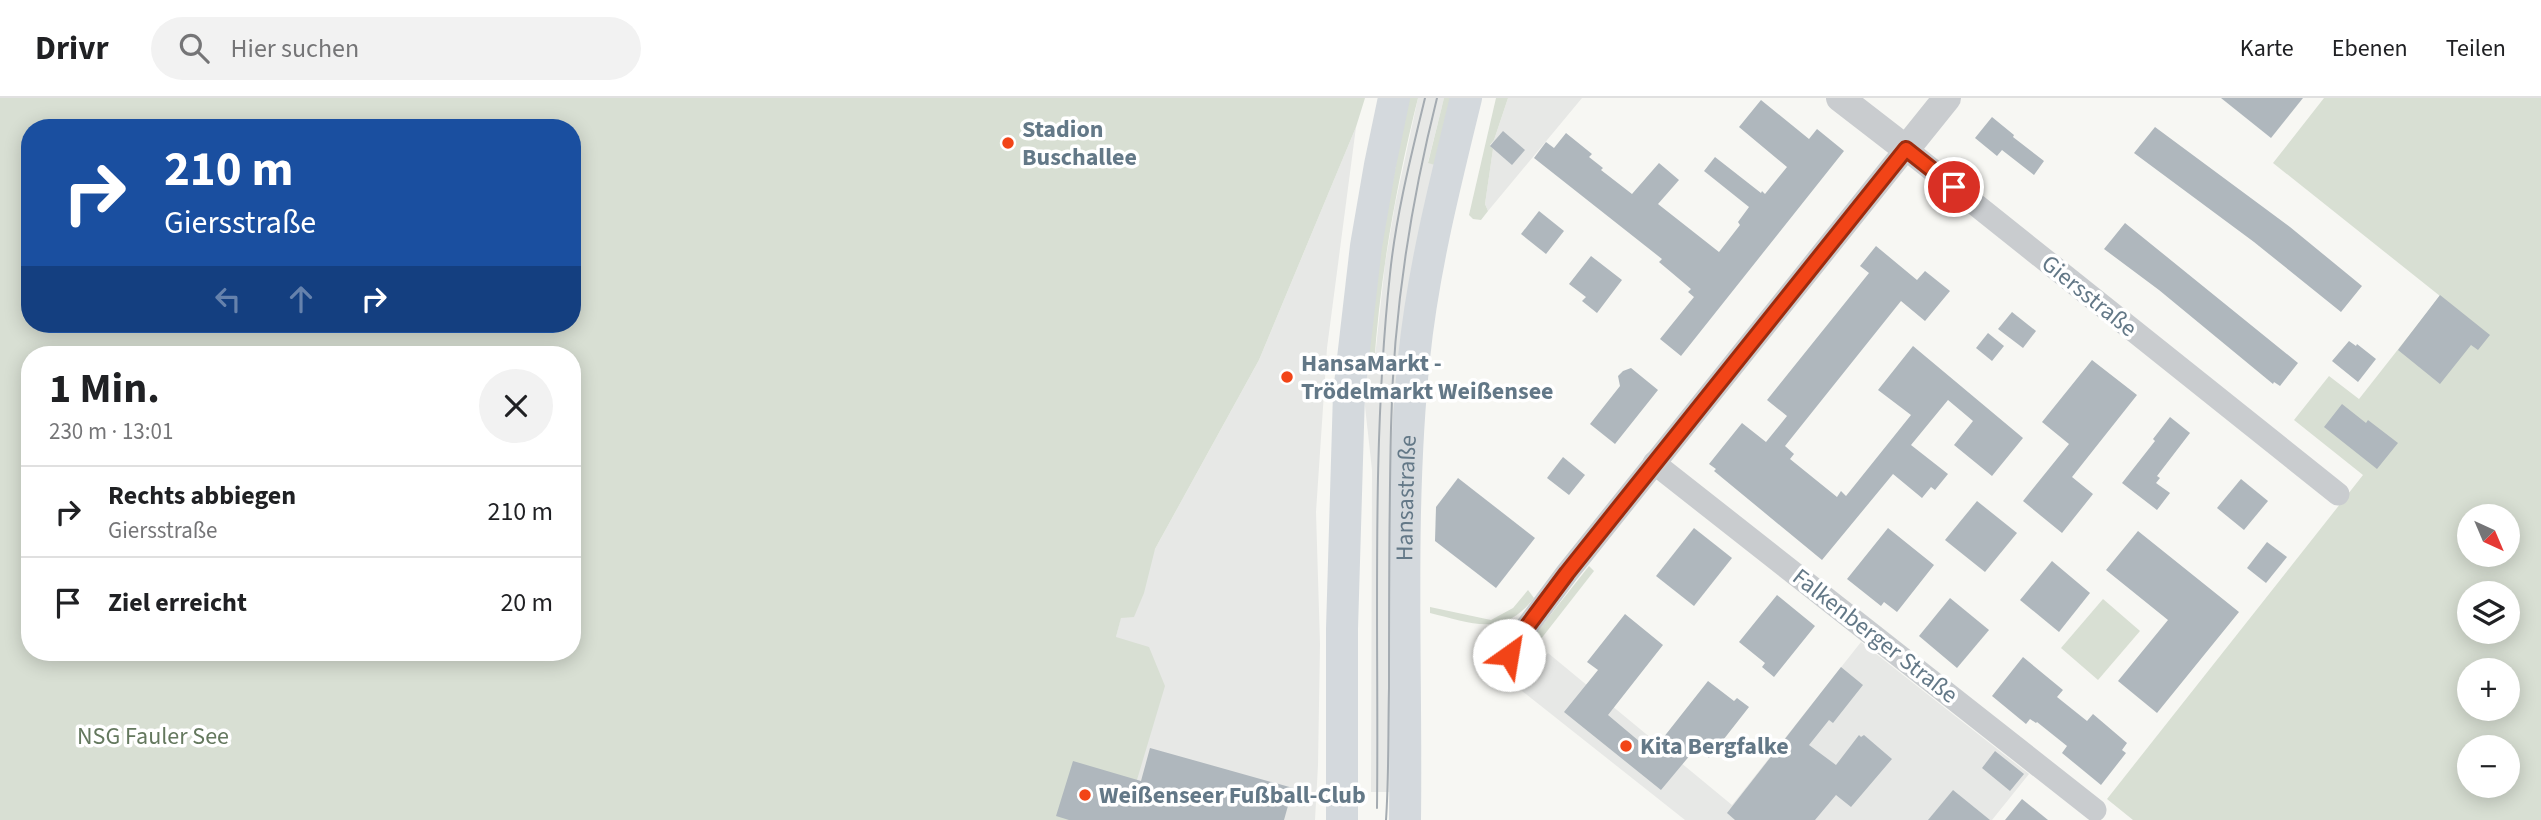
<!DOCTYPE html>
<html lang="de">
<head>
<meta charset="utf-8">
<style>
  :root { --surface:#fff; --page:#f2f2f2; --text:#202124; --muted:#757577; --line:#e0e0e0 }
  body { margin:0; font-family:"Source Sans 3",sans-serif; background:var(--page); color:var(--text); height:100vh; display:flex; flex-direction:column; font-size:26px; white-space:nowrap }
  * { box-sizing:border-box; margin:0 }
  p { font-size:23px; color:var(--muted) }
  .icon { flex:none; width:38px; height:38px; fill:none; stroke:currentColor; stroke-width:2; stroke-linecap:round; stroke-linejoin:round }
  .map { position:relative; flex:1; overflow:hidden }
  .panel { position:absolute; left:21px; top:248px; width:560px; height:315px; display:flex; flex-direction:column; background:var(--surface); border-radius:28px; box-shadow:0 4px 18px #0003 }
  .panel>* { flex:none }
  .banner { position:absolute; left:21px; top:21px; width:560px; height:214px; border-radius:28px; box-shadow:0 4px 18px #0003; background:#1a4fa0; color:#fff; overflow:hidden }
  .needle { width:46px; rotate:136deg }
  .controls { position:absolute; left:2457px; top:406px; display:grid; gap:14px }
  .controls a { display:grid; place-items:center; width:63px; height:63px; border-radius:50%; background:var(--surface); box-shadow:0 4px 18px #0003; font-size:35px }
  .pin { position:absolute; display:grid; place-items:center; width:60px; height:60px; color:#fff; margin:-30px; border:4px solid #fff; border-radius:50%; box-shadow:0 2px 7px #0007 }
  .me { position:absolute; width:77px; margin:-38px; rotate:32deg; stroke-linejoin:round; filter:drop-shadow(0 0 5px #0008) }
  .turn { display:flex; align-items:center; gap:24px; height:147px; padding:0 28px; font-size:32px }
  .turn .icon { width:91px; height:91px; stroke-width:2.5 }
  .turn b { display:block; font-size:49px; line-height:60px }
  .lanes { display:flex; align-items:center; height:66px; padding:0 28px; background:#0003; justify-content:center; gap:35px; direction:ltr }
  .lanes .off { opacity:.35 }
  .round { display:grid; place-items:center; flex:none; width:74px; height:74px; border-radius:37px; background:var(--page) }
  .head { display:flex; align-items:center; justify-content:space-between; height:119px; padding:0 28px }
  h1 { font-size:42px; font-weight:700; line-height:52px }
  ul { padding:0; list-style:none }
  li { display:flex; align-items:center; gap:21px; height:91px; padding:0 28px; border-top:2px solid var(--line) }
  li div { flex:1 }
  li b { display:block; font-size:26px }
  li em { font-style:normal }
  header { display:flex; align-items:center; gap:42px; box-sizing:border-box; height:98px; padding:0 35px; background:var(--surface); border-bottom:2px solid var(--line) }
  header strong { font-size:33px }
  nav { display:flex; gap:38px; margin-inline-start:auto; font-size:24px }
  .search { width:490px; height:63px; background:var(--page); display:flex; align-items:center; gap:18px; box-sizing:border-box; padding:0 24px; border-radius:38px; color:var(--muted); font-size:26px }
  .map>svg:first-child { display:block }
  .built { fill:#e7e8e6 }
  .green { fill:#d8dfd3; fill-rule:evenodd }
  .building { fill:#afb7bd }
  .lines { fill:none; stroke-linecap:round; stroke-linejoin:round }
  .minor { stroke:#c9cccf; stroke-width:23 }
  .tertiary { stroke:#c9cccf; stroke-width:28 }
  .secondary { stroke:#d4d9dd; stroke-width:32 }
  .tram { stroke:#a4abb1; stroke-width:2 }
  .route-casing { stroke:#9d2c0f; stroke-width:18 }
  .route { stroke:#f24417; stroke-width:12 }
  .poi-dot { fill:#f24417; stroke:#fff; stroke-width:2.5 }
  .labels { text-anchor:middle; dominant-baseline:central; stroke-width:7; stroke-linejoin:round; paint-order:stroke }
  .poi-label { font-size:24px; font-weight:bold; fill:#637887; stroke:#fff; text-anchor:start }
  .street-label { font-size:24px; fill:#637887; stroke:#fff }
  .park-label { font-size:24px; fill:#64785e; stroke:#fff }
</style>
</head>
<body>
<header>
<strong>Drivr</strong>
<div class="search"><svg class="icon" aria-label="search" viewBox="0 0 24 24"><circle cx="10" cy="10" r="6"/><path d="M15 15l6 6"/></svg>Hier suchen</div>
<nav><a>Karte</a><a>Ebenen</a><a>Teilen</a></nav>
</header>
<div class="map">
<svg width="2541" height="722" viewBox="0 0 2541 722">
  <rect width="100%" height="100%" fill="#f7f7f3"/>
  <!-- built -->
  <g class="built">
    <path d="M 1418,0 L 1444,0 L 1428,64 L 1435,67 L 1394,694 L 1371,694 L 1372,372 L 1363,290 L 1363,268 L 1374,268 L 1385,166 L 1395,107 Z"/>
    <path d="M 1508,0 L 1582,0 L 1488,113 L 1485,106 L 1493,51 L 1490,48 L 1494,42 Z"/>
    <path d="M 1356,29 L 1327,250 L 1316,414 L 1320,546 L 1318,667 L 1315,722 L 1125,722 L 1116,539 L 1126,497 L 1155,451 L 1259,262 Z"/>
    <path d="M 1861,544 L 2029,676 L 1992,722 L 1685,722 L 1517,589 L 1533,566 L 1537,569 L 1548,555 L 1732,707 Z"/>
  </g>
  <!-- green -->
  <g class="green">
    <path d="M 0,0 L 1365,0 L 1356,29 L 1259,262 L 1155,451 L 1144,495 L 1134,519 L 1121,520 L 1116,539 L 1149,549 L 1165,588 L 1125,722 L 0,722 ZM 30,30 L 572,30 L 572,226 L 30,226 ZM 30,257 L 572,257 L 572,555 L 30,555 Z"/>
    <path d="M 1408,0 L 1418,0 C 1396,88 1380,178 1374,268 L 1363,268 L 1370,208 Z"/>
    <path d="M 1444,0 L 1451,0 L 1435,67 L 1428,65 Z"/>
    <path d="M 1496,0 L 1508,0 L 1494,42 L 1490,47 L 1493,51 L 1485,106 L 1488,113 L 1481,122 L 1473,121 L 1469,117 Z"/>
    <path d="M 2324,0 L 2541,0 L 2541,722 L 2133,722 L 2107,701 L 2363,377 L 2294,322 L 2329,278 L 2359,301 L 2440,198 L 2273,65 ZM 2469,418 L 2508,418 L 2508,457 L 2469,457 ZM 2469,495 L 2508,495 L 2508,534 L 2469,534 ZM 2469,572 L 2508,572 L 2508,611 L 2469,611 ZM 2469,649 L 2508,649 L 2508,688 L 2469,688 Z"/>
    <path d="M 1589,468 L 1594,473 L 1530,555 L 1526,554 L 1540,530 Z"/>
    <path d="M 1528,492 L 1534,500 C 1504,540 1471,525 1430,515 L 1430,509 L 1491,522 L 1513,510 Z"/>
    <path d="M 2103,501 L 2140,533 L 2098,582 L 2061,550 Z"/>
  </g>
  <!-- building -->
  <g class="building">
    <path d="M 2221,0 L 2303,0 L 2271,40 Z"/>
    <path d="M 1761,2 L 1809,41 L 1817,31 L 1844,53 L 1681,258 L 1660,241 L 1694,199 L 1688,194 L 1691,191 L 1659,164 L 1662,161 L 1534,60 L 1546,44 L 1554,50 L 1566,35 L 1592,56 L 1589,59 L 1603,70 L 1601,72 L 1632,96 L 1659,65 L 1679,82 L 1658,106 L 1719,154 L 1740,127 L 1738,124 L 1749,109 L 1704,73 L 1715,59 L 1761,95 L 1762,93 L 1765,96 L 1787,69 L 1739,29 Z"/>
    <path d="M 1992,19 L 2014,37 L 2013,39 L 2044,63 L 2034,77 L 2002,52 L 1997,58 L 1975,40 Z"/>
    <path d="M 2155,29 L 2290,129 L 2362,188 L 2341,214 L 2254,144 L 2134,55 Z"/>
    <path d="M 1503,33 L 1525,52 L 1512,67 L 1490,48 Z"/>
    <path d="M 1539,113 L 1564,133 L 1546,156 L 1521,136 Z"/>
    <path d="M 2125,125 L 2298,265 L 2280,288 L 2274,284 L 2273,286 L 2159,192 L 2104,151 Z"/>
    <path d="M 1876,148 L 1917,182 L 1925,173 L 1950,193 L 1925,223 L 1901,203 L 1785,348 L 1794,356 L 1790,361 L 1837,399 L 1841,393 L 1846,398 L 1911,317 L 1878,292 L 1913,248 L 2023,340 L 1992,378 L 1954,347 L 1973,323 L 1948,302 L 1911,347 L 1948,376 L 1935,392 L 1931,389 L 1922,400 L 1893,376 L 1822,462 L 1714,373 L 1716,371 L 1709,366 L 1742,325 L 1766,344 L 1787,318 L 1767,302 L 1869,175 L 1860,168 Z"/>
    <path d="M 1591,158 L 1622,182 L 1597,215 L 1582,203 L 1586,199 L 1569,186 Z"/>
    <path d="M 2440,197 L 2490,237 L 2478,252 L 2471,247 L 2440,286 L 2398,252 Z"/>
    <path d="M 2012,214 L 2036,233 L 2023,250 L 1998,231 Z"/>
    <path d="M 1988,235 L 2004,248 L 1992,263 L 1976,250 Z"/>
    <path d="M 2349,243 L 2356,248 L 2357,246 L 2376,261 L 2358,284 L 2332,263 Z"/>
    <path d="M 2092,262 L 2137,297 L 2072,379 L 2093,396 L 2062,435 L 2023,403 L 2069,346 L 2042,324 Z"/>
    <path d="M 1631,270 L 1658,292 L 1615,346 L 1590,326 L 1620,288 L 1618,278 L 1623,273 Z"/>
    <path d="M 2342,306 L 2366,325 L 2368,322 L 2398,345 L 2377,371 L 2324,329 Z"/>
    <path d="M 2170,319 L 2190,335 L 2157,378 L 2160,380 L 2156,385 L 2170,395 L 2157,412 L 2122,385 L 2155,343 L 2153,341 Z"/>
    <path d="M 1563,359 L 1585,377 L 1569,397 L 1547,380 Z"/>
    <path d="M 1458,380 L 1535,440 L 1496,490 L 1435,443 L 1436,409 Z"/>
    <path d="M 2241,381 L 2268,403 L 2244,432 L 2217,410 Z"/>
    <path d="M 1977,403 L 2017,435 L 1985,474 L 1945,442 Z"/>
    <path d="M 1694,430 L 1732,460 L 1694,508 L 1656,478 Z"/>
    <path d="M 1888,430 L 1934,467 L 1897,514 L 1884,504 L 1881,508 L 1847,481 Z"/>
    <path d="M 2138,433 L 2239,514 L 2157,615 L 2118,583 L 2168,522 L 2106,472 Z"/>
    <path d="M 2267,444 L 2287,459 L 2266,485 L 2247,470 Z"/>
    <path d="M 2052,463 L 2090,495 L 2059,534 L 2020,502 Z"/>
    <path d="M 1777,497 L 1815,528 L 1774,579 L 1762,569 L 1765,565 L 1739,544 Z"/>
    <path d="M 1950,500 L 1989,532 L 1957,570 L 1919,538 Z"/>
    <path d="M 1625,516 L 1663,547 L 1608,617 L 1652,654 L 1708,583 L 1734,603 L 1737,600 L 1749,609 L 1709,660 L 1696,650 L 1661,692 L 1564,614 L 1598,572 L 1587,564 Z"/>
    <path d="M 2023,559 L 2063,592 L 2057,599 L 2087,623 L 2093,616 L 2127,645 L 2122,652 L 2126,655 L 2101,687 L 2062,655 L 2067,648 L 2037,624 L 2036,625 L 2030,621 L 2026,626 L 1992,598 Z"/>
    <path d="M 1841,569 L 1863,587 L 1833,625 L 1829,622 L 1809,647 L 1836,667 L 1859,637 L 1861,639 L 1864,637 L 1892,661 L 1851,709 L 1836,697 L 1815,722 L 1735,722 L 1727,715 Z"/>
    <path d="M 1150,650 L 1293,690 L 1284,722 L 1069,722 L 1056,718 L 1073,663 L 1141,683 Z"/>
    <path d="M 1995,653 L 2024,676 L 2010,693 L 1982,670 Z"/>
    <path d="M 1953,692 L 1990,722 L 1928,722 Z"/>
    <path d="M 2022,701 L 2048,722 L 2005,722 Z"/>
  </g>
  <g class="lines">
    <!-- minor -->
    <g class="minor">
      <path d="M 1654,365 L 2095,712"/>
      <path d="M 1498,579 L 1517,542 L 1567,475 L 1906,51 L 2338,396"/>
    </g>
    <!-- tertiary -->
    <path class="tertiary" d="M 1840,0 L 1906,51 L 1947,0"/>
    <!-- secondary -->
    <g class="secondary">
      <path d="M 1342,722 L 1342,531 L 1349,295 L 1366,148 L 1380,67 L 1394,0"/>
      <path id="s1" d="M 1405,722 C 1407,569 1398,413 1414,260 C 1423,172 1445,86 1466,0"/>
    </g>
    <!-- tram -->
    <g class="tram">
      <path d="M 1377,710 C 1379,533 1371,353 1390,176 C 1396,117 1411,58 1425,0"/>
      <path d="M 1386,722 C 1389,678 1388,634 1389,590 C 1389,503 1389,416 1391,330 C 1393,218 1410,108 1437,0"/>
    </g>
  </g>
  <g class="lines">
    <defs>
      <path id="route" d="M 1509,557 L 1517,542 L 1567,475 L 1906,51 L 1954,89"/>
    </defs>
    <!-- route casing -->
    <use href="#route" class="route-casing"/>
    <!-- route -->
    <use href="#route" class="route"/>
  </g>
  <!-- markers -->
  <g class="poi-dot">
    <circle cx="1008" cy="45" r="7"/>
    <circle cx="1287" cy="279" r="7"/>
    <circle cx="1626" cy="648" r="7"/>
    <circle cx="1085" cy="697" r="7"/>
  </g>
  <g class="labels">
    <!-- poi labels -->
    <g class="poi-label">
      <text x="1022" y="31">Stadion<tspan x="1022" dy="28">Buschallee</tspan></text>
      <text x="1301" y="265">HansaMarkt -<tspan x="1301" dy="28">Trödelmarkt Weißensee</tspan></text>
      <text x="1640" y="648">Kita Bergfalke</text>
      <text x="1099" y="697">Weißenseer Fußball-Club</text>
    </g>
    <!-- street labels -->
    <g class="street-label">
      <text transform="translate(2089 198) rotate(39)">Giersstraße</text>
      <text stroke="none"><textPath href="#s1" startOffset="322">Hansastraße</textPath></text>
      <text transform="translate(1875 538) rotate(38)">Falkenberger Straße</text>
    </g>
    <!-- park labels -->
    <g class="park-label">
      <text x="153" y="638">NSG Fauler See</text>
    </g>
  </g>
</svg>
<div class="controls">
<a><svg class="needle" viewBox="-14 -14 28 28"><path d="M0-13l5 13h-10z" fill="#e53935"/><path d="M0 13l5-13h-10z" fill="#757577"/></svg></a>
<a><svg class="icon" aria-label="layers" viewBox="0 0 24 24"><path d="M12 4l9 5-9 5-9-5zM3 14l9 5 9-5"/></svg></a>
<a>+</a>
<a>−</a>
</div>
<div class="pin" style="left:1954px;top:89px;background:#d93025"><svg class="icon" aria-label="arrive" viewBox="0 0 24 24"><path d="M6 21V4h12l-3 4 3 4H6"/></svg></div>
<svg class="me" style="left:1509px;top:557px" viewBox="-20 -20 40 40"><circle r="19" fill="#fff"/><path d="M0-13L10 11 0 6-10 11z" fill="#f24417"/></svg>
<div class="banner">
<div class="turn"><svg class="icon" aria-label="right" viewBox="0 0 24 24"><path d="M7 20v-9h11M14 6l5 5-5 5"/></svg><div><b>210 m</b>Giersstraße</div></div>
<div class="lanes"><svg class="icon off" aria-label="left" viewBox="0 0 24 24"><path d="M17 20v-9H6M10 6l-5 5 5 5"/></svg><svg class="icon off" aria-label="ahead" viewBox="0 0 24 24"><path d="M12 20V5M6 11l6-6 6 6"/></svg><svg class="icon" aria-label="right" viewBox="0 0 24 24"><path d="M7 20v-9h11M14 6l5 5-5 5"/></svg></div>
</div>
<section class="panel">
<div class="head"><div><h1>1 Min.</h1><p>230 m · 13:01</p></div><a class="round"><svg class="icon" aria-label="close" viewBox="0 0 24 24"><path d="M6 6l12 12M18 6L6 18"/></svg></a></div>
<ul>
<li><svg class="icon" aria-label="right" viewBox="0 0 24 24"><path d="M7 20v-9h11M14 6l5 5-5 5"/></svg><div><b>Rechts abbiegen</b><p>Giersstraße</p></div><em>210 m</em></li>
<li><svg class="icon" aria-label="arrive" viewBox="0 0 24 24"><path d="M6 21V4h12l-3 4 3 4H6"/></svg><div><b>Ziel erreicht</b></div><em>20 m</em></li>
</ul>
</section>
</div>
</body>
</html>
